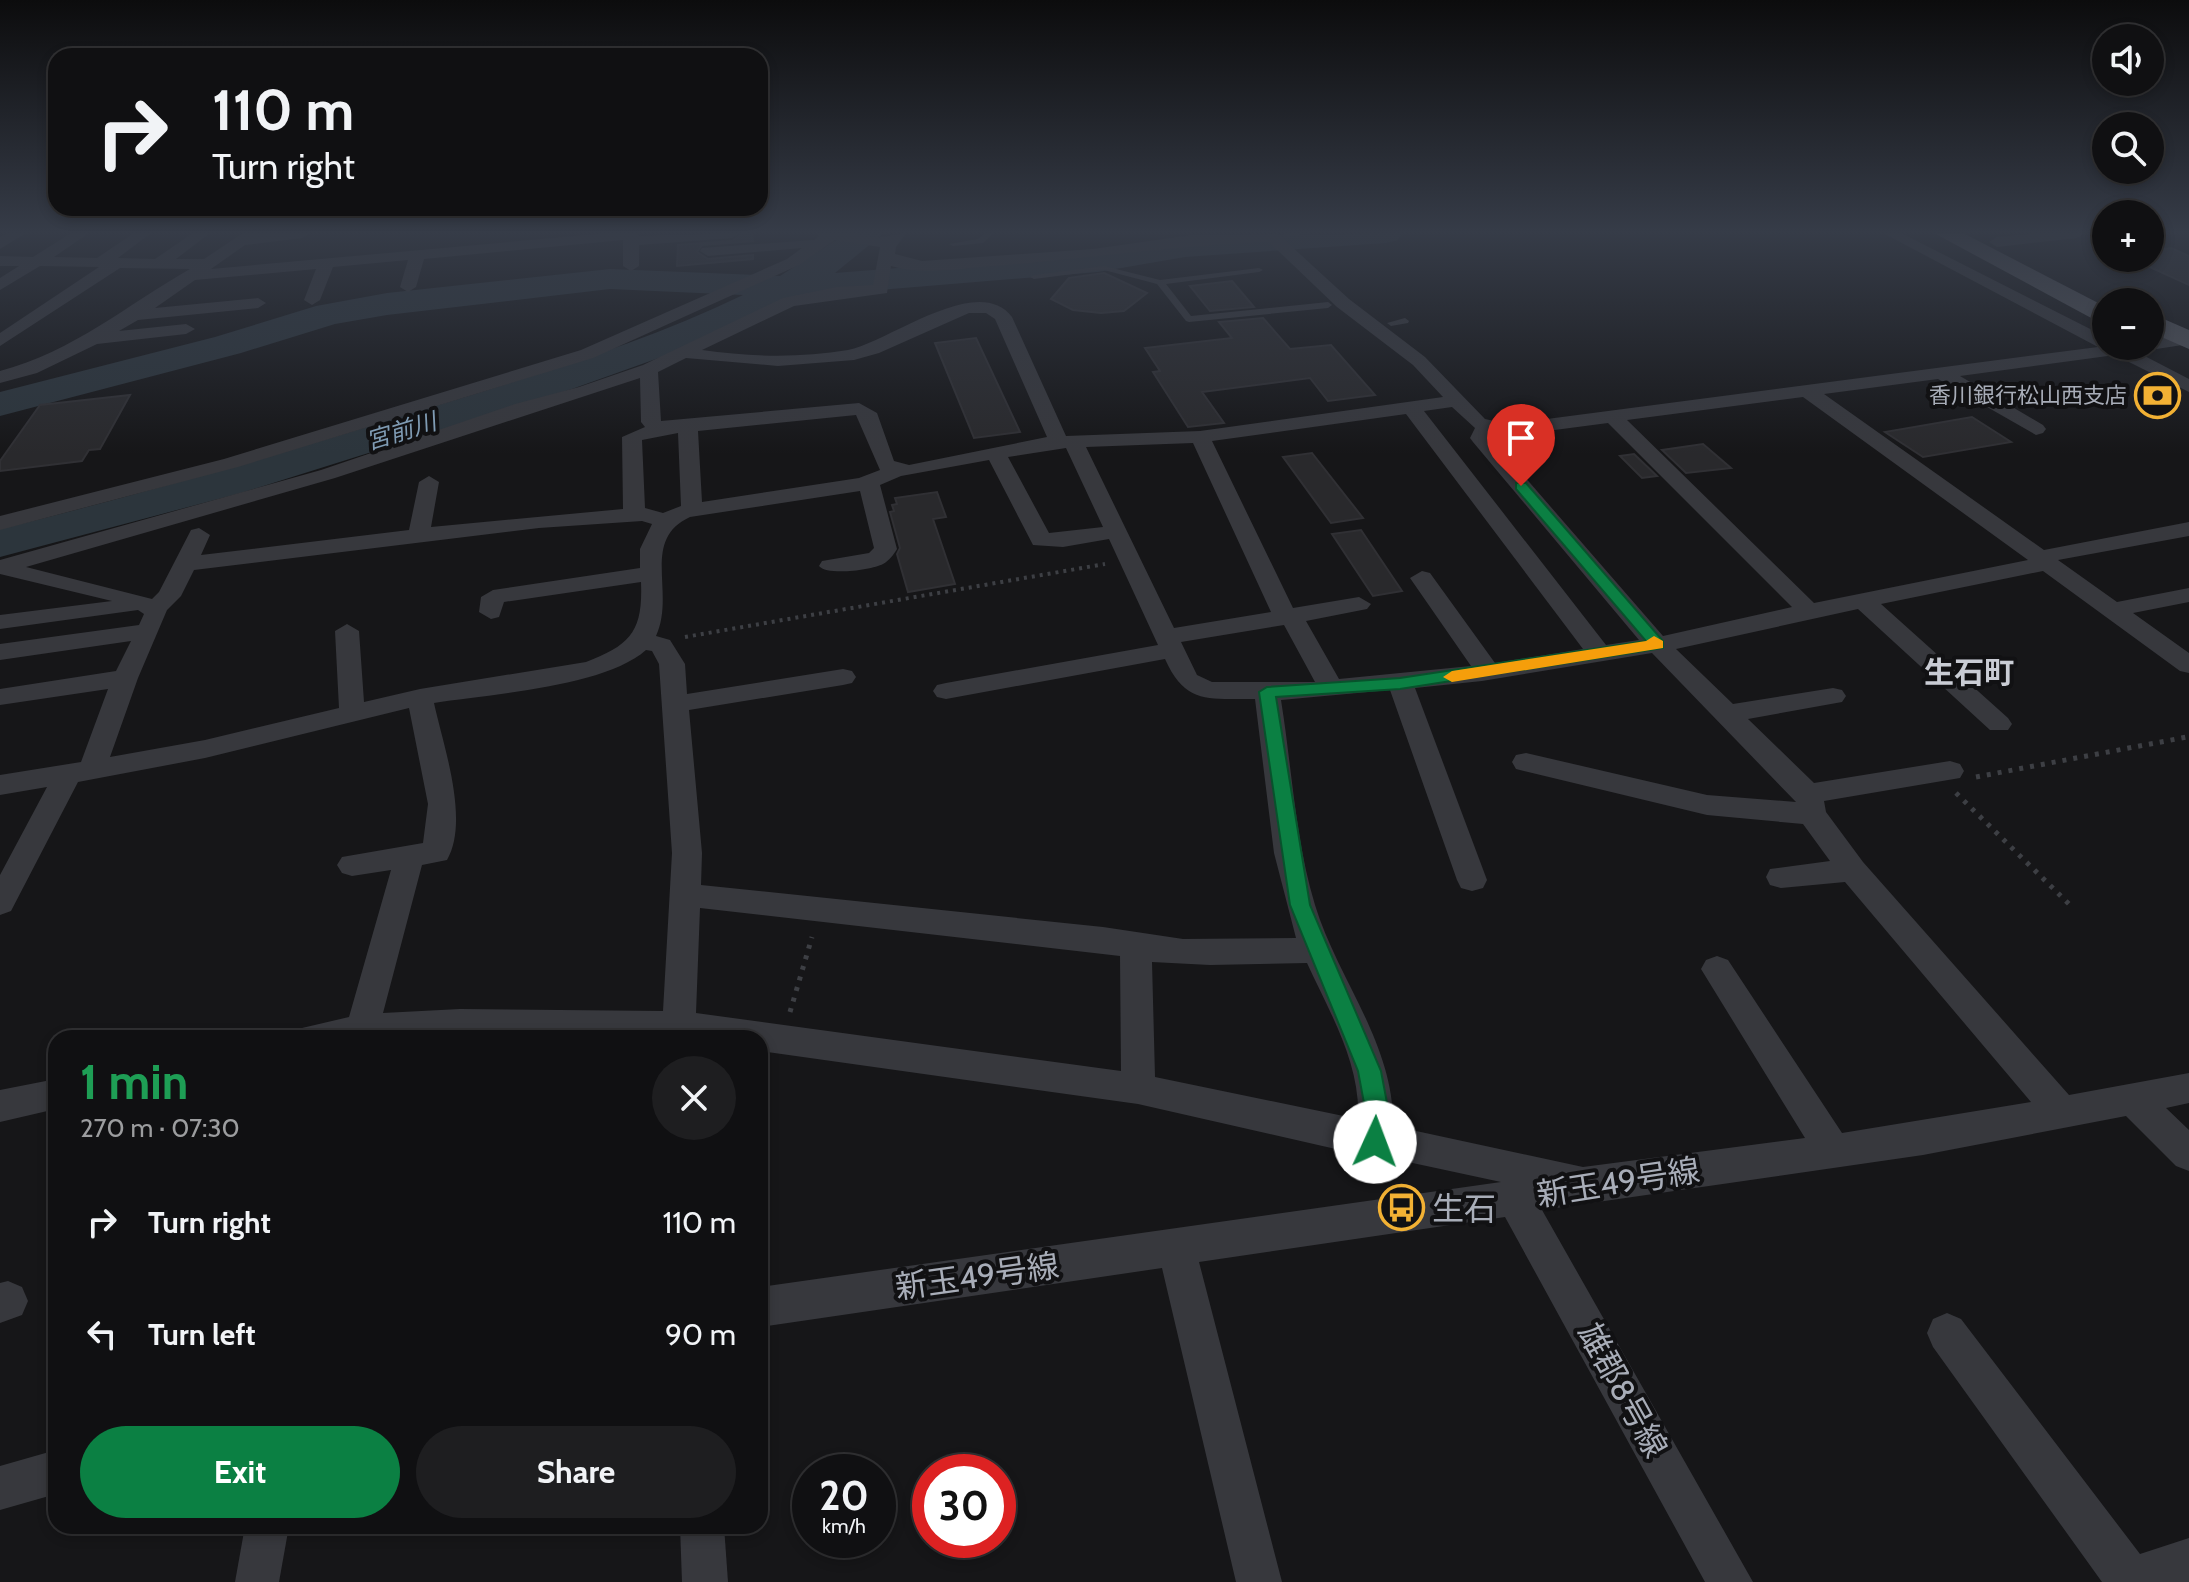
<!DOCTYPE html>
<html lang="en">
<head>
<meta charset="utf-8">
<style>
  :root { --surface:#101012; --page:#1e1e20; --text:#f1f3f6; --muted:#9c9d9f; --line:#303032; --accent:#0b8043 }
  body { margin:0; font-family:Cabin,"Noto Sans JP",sans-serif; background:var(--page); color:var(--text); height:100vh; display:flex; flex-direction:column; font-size:30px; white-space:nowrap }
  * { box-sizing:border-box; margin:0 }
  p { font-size:26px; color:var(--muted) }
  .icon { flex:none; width:44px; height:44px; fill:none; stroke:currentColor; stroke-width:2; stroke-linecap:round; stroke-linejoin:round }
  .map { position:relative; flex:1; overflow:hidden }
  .details { position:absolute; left:48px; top:1030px; width:720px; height:504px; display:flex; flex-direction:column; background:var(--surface); border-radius:24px; box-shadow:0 4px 12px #0003,0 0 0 2px var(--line) }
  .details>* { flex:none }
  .guide { position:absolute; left:48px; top:48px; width:720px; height:168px; border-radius:24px; box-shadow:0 4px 12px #0003,0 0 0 2px var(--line); background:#101012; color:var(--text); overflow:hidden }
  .fabs { position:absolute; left:2092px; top:24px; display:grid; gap:16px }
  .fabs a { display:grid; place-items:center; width:72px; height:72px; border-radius:50%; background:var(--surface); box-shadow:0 4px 12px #0003,0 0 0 2px var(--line); font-size:40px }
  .speed { position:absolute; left:792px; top:1454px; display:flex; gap:16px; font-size:40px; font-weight:700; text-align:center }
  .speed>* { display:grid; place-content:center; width:104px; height:104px; border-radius:50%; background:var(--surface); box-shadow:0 4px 12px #0003,0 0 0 2px var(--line); line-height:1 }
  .speed small { font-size:20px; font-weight:400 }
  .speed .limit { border:12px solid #d22; background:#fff; color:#111 }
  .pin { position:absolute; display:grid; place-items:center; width:68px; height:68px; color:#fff; margin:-82px -34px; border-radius:50% 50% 50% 0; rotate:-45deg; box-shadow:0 0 8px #0007 }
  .pin .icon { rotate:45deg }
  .me { position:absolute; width:88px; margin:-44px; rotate:2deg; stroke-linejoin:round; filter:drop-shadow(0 0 6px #0008) }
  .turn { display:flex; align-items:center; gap:28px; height:168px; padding:0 32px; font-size:36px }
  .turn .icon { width:104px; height:104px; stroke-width:2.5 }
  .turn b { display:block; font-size:56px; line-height:68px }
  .round { display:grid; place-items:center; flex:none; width:84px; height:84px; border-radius:42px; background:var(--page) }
  .head { display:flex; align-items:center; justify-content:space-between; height:136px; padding:0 32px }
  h1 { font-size:48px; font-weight:700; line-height:60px; color:#1e9e55 }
  .primary-button { display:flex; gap:16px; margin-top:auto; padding:16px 32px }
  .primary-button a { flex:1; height:92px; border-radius:48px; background:var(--accent); color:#fff; font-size:32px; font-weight:700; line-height:92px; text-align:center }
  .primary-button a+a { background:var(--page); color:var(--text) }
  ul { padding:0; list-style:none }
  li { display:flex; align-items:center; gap:24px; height:112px; padding:0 32px }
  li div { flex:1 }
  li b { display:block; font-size:30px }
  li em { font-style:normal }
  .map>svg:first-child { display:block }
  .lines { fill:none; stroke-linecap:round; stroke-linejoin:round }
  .river { fill:#2c353c; fill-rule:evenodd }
  .building { fill:#29292c; stroke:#303034; stroke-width:2 }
  .path-far2 { stroke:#3d3f44; stroke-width:3; stroke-dasharray:2 4; stroke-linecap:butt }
  .path-far1 { stroke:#3d3f44; stroke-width:4; stroke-dasharray:3 5; stroke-linecap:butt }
  .path { stroke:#3d3f44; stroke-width:5; stroke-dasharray:4 7; stroke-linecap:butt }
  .lane { fill:#37383d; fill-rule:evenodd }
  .street { fill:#37383d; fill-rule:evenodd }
  .primary { fill:#53555c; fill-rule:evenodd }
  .route { fill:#0b8043; stroke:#07532c; stroke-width:2 }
  .slow { fill:#f59e0b }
  .labels { text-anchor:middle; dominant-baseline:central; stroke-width:8; stroke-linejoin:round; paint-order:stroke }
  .far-poi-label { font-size:22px; fill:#a8adb8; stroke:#111113; text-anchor:end }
  .far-water-label { font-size:24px; font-style:italic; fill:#7f9bb3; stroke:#111113 }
  .quarter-label { font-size:30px; font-weight:bold; fill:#c9ccd4; stroke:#111113 }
  .near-street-label { font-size:32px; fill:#a8adb8; stroke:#111113 }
  .near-poi-label { font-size:32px; fill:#a8adb8; stroke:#111113; text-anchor:start }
</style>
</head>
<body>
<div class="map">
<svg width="2189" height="1582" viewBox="0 0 2189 1582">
  <rect width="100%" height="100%" fill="#161618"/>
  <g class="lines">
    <!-- river -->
    <path class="river" d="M 847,233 L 884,233 L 835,273 L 1098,252 L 1185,237 L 1402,233 L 1398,240 L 1386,243 L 1185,257 L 1098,272 L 794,297 L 681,350 L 572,389 L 241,493 L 0,557 L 0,529 C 143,494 284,453 425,409 C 533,376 641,344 743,295 L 610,289 L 387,315 L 335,324 L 241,353 L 0,416 L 0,392 L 215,337 L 316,306 L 387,293 L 610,269 L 780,276 Z"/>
  </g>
  <!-- building -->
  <g class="building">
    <path d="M 743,233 L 752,233 L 753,241 L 702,245 L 697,252 L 708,259 L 753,255 L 753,259 L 677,266 L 678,245 L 732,241 Z"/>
    <path d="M 2171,248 L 2189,256 L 2189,285 L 2130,258 L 2150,258 L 2150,251 Z"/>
    <path d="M 1104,273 L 1147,293 L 1124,311 L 1101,313 L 1073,310 L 1051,299 L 1069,278 Z"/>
    <path d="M 1232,281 L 1254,307 L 1210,311 L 1190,286 Z"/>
    <path d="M 1263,318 L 1290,349 L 1331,345 L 1375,395 L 1328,401 L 1310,378 L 1202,392 L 1224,423 L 1188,427 L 1153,372 L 1160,371 L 1145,348 L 1232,338 L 1219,322 Z"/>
    <path d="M 976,338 L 1020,432 L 974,438 L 935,343 Z"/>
    <path d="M 130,395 L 100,449 L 89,450 L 82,461 L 0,471 L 0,461 L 40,405 Z"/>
    <path d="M 1972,417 L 2011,442 L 1923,457 L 1885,432 Z"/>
    <path d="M 1703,444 L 1731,468 L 1686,473 L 1662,450 Z"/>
    <path d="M 1312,453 L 1363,518 L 1331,523 L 1283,457 Z"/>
    <path d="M 1634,454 L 1657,476 L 1642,478 L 1620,456 Z"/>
    <path d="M 937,492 L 946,517 L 933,519 L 955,584 L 908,592 L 897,554 L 900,548 L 890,512 L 894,511 L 892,505 L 897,504 L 895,498 Z"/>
    <path d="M 1361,530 L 1402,591 L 1373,596 L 1332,534 Z"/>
  </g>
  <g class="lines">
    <!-- path-far2 -->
    <path class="path-far2" d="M 2116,295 L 2130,302"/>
    <!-- path-far1 -->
    <path class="path-far1" d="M 685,637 L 1105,564"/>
    <!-- path -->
    <g class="path">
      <path d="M 1976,777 L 2187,737"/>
      <path d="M 1956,793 L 2069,904"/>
      <path d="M 790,1012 L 812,937"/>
    </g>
    <!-- lane -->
    <g class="lane">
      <path d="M 985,233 L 993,233 L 983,243 L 953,246 L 949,244 L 978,239 Z"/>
      <path d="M 1284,233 L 1310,233 L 1287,237 L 1284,237 Z"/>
      <path d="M 1104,266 L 1160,280 L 1259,268 L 1263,270 L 1259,272 L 1166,284 L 1191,316 L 1328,302 L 1332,305 L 1328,308 L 1189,322 L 1186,321 L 1157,284 L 1104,270 L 1034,279 L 1030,277 L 1034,275 Z"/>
      <path d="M 1405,318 L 1409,321 L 1408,323 L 1391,326 L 1387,323 Z"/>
    </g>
    <!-- street -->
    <g class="street">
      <path d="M 8,233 L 26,233 L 0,249 L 0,237 Z"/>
      <path d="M 71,233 L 89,233 L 54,257 L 97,258 L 134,233 L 151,233 L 118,258 L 155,259 L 193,233 L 210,233 L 176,259 L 204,259 L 243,233 L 310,233 L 302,238 L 245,245 L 211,269 L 608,233 L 637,233 L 639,236 L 740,233 L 732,238 L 639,245 L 639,266 L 631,271 L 623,266 L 623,240 L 424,259 L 416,287 L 408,292 L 400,287 L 408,260 L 333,267 L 320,300 L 312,305 L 304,300 L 316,269 L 195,280 L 155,308 L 258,298 L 266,303 L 258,308 L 138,320 L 119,331 L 186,324 L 195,329 L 186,334 L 97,344 L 37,373 L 0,383 L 0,371 C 73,352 128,304 190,269 L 120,268 L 0,346 L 0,333 L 99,267 L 40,266 L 0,290 L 0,278 L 19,266 L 0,266 L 0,256 L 33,257 Z"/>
      <path d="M 817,233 L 846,233 L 876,238 L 906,233 L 896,247 L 895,254 L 922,261 L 1093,249 L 1192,235 L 1278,234 L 1349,299 L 1425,357 L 1485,419 L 1508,424 L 2098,347 L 1883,233 L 1901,233 L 2106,337 L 2106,346 L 2150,346 L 2150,340 L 2189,334 L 2189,344 L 2137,352 L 2189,379 L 2189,392 L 2115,355 L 1960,376 L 2043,425 L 2046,429 L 2043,433 L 2036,435 L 1938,379 L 1824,394 L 2044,550 L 2189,522 L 2189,536 L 2058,560 L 2117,602 L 2189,588 L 2189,602 L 2133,613 L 2189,653 L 2189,673 L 2180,671 L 2043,571 L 1881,604 L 2008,718 L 2012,724 L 2008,730 L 1990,730 L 1858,609 L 1676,649 L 1733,704 L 1833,688 L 1842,690 L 1846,696 L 1842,702 L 1748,719 L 1814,783 L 1950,761 L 1960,764 L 1964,771 L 1960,778 L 1824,801 L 1826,812 L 1863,862 L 2069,1095 L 2189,1073 L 2189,1103 L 2166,1108 L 2189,1130 L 2189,1171 L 2176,1166 L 2126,1116 L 1923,1155 L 1542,1210 L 1753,1582 L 1705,1582 L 1505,1217 L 1199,1262 L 1282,1582 L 1236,1582 L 1162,1268 L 760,1327 L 760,1287 L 1501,1182 L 1380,1156 L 1375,1158 L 1138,1104 L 760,1051 L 760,1038 L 297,1038 L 302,1028 L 349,1017 L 391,870 L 352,876 L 342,873 L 337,865 L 342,857 L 423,843 L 428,804 L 409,708 L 205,758 L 78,782 L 11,911 L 0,915 L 0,875 L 47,787 L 0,795 L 0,775 L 81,762 L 108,689 L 0,705 L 0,689 L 116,671 L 131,641 L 0,660 L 0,644 L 139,625 L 144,614 L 138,610 L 0,629 L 0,615 L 112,601 L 0,574 L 0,560 L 321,470 L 515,404 L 579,387 L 643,365 L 783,298 L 837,287 L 873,285 L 880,247 L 835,240 L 799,265 L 593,358 L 238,467 L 0,530 L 0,516 L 224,459 L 581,350 L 787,259 L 802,248 L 708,256 L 700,251 L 702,248 L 814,240 L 819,236 ZM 1269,242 L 1337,307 L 1413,365 L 1443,397 L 1200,431 L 1066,436 L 1012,317 C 978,272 889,342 848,350 C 800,358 750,357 702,350 L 794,306 L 887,293 L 891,266 C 923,276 961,268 994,266 C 1086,259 1177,245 1269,242 ZM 969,313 L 986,313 L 995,319 L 1047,437 L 909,465 L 894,461 L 877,413 L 859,403 L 661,421 L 658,372 L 686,358 L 778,366 L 854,360 L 879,353 ZM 640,378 L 641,422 L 645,427 L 622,437 L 623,509 L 431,527 L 439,482 L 429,476 L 419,482 L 409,530 L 201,555 L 210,535 L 199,528 L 191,530 L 159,592 L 152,599 L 26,567 L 335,478 ZM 1803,397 L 2028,560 L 1814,603 L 1627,420 ZM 1452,407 L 1475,428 L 1470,438 L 1473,442 L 1639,640 L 1606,645 L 1424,411 ZM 1406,414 L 1583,649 L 1495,663 L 1430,573 L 1422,571 L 1410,578 L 1471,666 L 1339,679 L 1306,621 L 1367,609 L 1371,604 L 1359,597 L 1293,608 L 1212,441 ZM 856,415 L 880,470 L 859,478 L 702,502 L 698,431 ZM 1608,423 L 1792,607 L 1663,636 L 1490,437 L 1492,432 L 1508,436 ZM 678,433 L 681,506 L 663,513 L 645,508 L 642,440 ZM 1193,443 L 1271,612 L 1174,628 L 1086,447 ZM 1066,448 L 1103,527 L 1049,533 L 1008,457 ZM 989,460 L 1033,545 L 1063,547 L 1109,539 L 1158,645 L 946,683 L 937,685 L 933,691 L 937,697 L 946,699 L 1165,659 C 1186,706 1210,698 1255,699 L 1274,853 L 1296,938 L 1183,939 L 1103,927 L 701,885 L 702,853 L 689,710 L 843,685 L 852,683 L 856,677 L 852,671 L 843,669 L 687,694 L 685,664 L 670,640 L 656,636 C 676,593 640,540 690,517 L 860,491 L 874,548 L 869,553 L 822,561 L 819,566 C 827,576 872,570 883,564 C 889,561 894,554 897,549 L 880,485 L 901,476 ZM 642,521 L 652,524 L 640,549 L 640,568 L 493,590 L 481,597 L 479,612 L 491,619 L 499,617 L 504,602 L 641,582 C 643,631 631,645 586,662 L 420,689 L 364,702 L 359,631 L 347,624 L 335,631 L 339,708 L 205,740 L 110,757 L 138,678 L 167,610 L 181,596 L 194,570 L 539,528 ZM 1284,625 L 1315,682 L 1212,682 L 1197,675 L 1181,642 ZM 646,650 L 652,651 L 659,664 L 672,853 L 663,1011 L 460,1009 L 383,1013 L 422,865 L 447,860 C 470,820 443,745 434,703 C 491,694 604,687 646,650 ZM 1652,653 L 1796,802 L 1707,795 L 1526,753 L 1516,755 L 1512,762 L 1516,769 L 1707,815 L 1803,824 L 1830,861 L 1770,869 L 1766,877 L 1770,885 L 1781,888 L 1845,882 L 2031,1102 L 1842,1133 L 1728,960 L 1717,956 L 1706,960 L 1701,969 L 1805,1138 L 1583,1167 L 1393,1126 C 1395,1045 1337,978 1315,905 C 1295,839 1292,768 1281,700 L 1390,690 L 1457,880 L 1461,888 L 1472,891 L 1483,888 L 1487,880 L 1415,688 L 1482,681 ZM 700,908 L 1120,956 L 1121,1071 L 696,1013 ZM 1152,962 L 1210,965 L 1307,963 C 1329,1011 1361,1064 1358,1119 L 1155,1077 Z"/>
      <path d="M 2040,233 L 2085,233 L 2077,238 L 1997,247 L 1989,242 L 1997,237 Z"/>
      <path d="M 56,1079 L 56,1109 L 0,1122 L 0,1090 Z"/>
      <path d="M 8,1281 L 22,1287 L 28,1301 L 22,1315 L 0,1323 L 0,1283 Z"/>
      <path d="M 1947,1313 L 1961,1319 L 2140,1554 L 2189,1538 L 2189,1582 L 2102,1582 L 1933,1347 L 1927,1333 L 1933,1319 Z"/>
      <path d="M 56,1450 L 56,1494 L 0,1510 L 0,1466 Z"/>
      <path d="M 245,1526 L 289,1526 L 279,1582 L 235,1582 Z"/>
      <path d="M 680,1526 L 724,1526 L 728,1582 L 682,1582 Z"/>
    </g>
    <!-- primary -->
    <g class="primary">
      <path d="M 1934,233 L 1963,233 L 2106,307 L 2106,326 Z"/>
      <path d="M 2150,313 L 2189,330 L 2189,349 L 2150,332 Z"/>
    </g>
  </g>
  <!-- sky -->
  <linearGradient id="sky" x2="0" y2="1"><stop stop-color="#0c0c0d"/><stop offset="0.51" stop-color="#363c48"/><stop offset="1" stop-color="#363c48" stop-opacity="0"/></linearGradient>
  <rect width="2189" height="454" fill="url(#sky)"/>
  <!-- route -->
  <path class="route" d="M 1516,483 L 1526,483 L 1663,641 L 1663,648 L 1400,689 L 1276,697 L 1310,905 L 1381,1071 L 1390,1119 L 1383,1149 L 1375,1152 L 1367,1149 L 1363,1142 L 1367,1119 L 1358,1071 L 1290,905 L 1259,692 L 1267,687 L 1400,678 L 1646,641 L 1516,489 Z"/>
  <!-- slow -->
  <path class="slow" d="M 1654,636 L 1663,641 L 1663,648 L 1452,682 L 1443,677 L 1452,671 L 1646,641 Z"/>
  <!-- icons -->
  <defs>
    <symbol id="bank-ring" viewBox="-11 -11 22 22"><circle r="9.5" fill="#111113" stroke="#f2b134" stroke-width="1.5"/><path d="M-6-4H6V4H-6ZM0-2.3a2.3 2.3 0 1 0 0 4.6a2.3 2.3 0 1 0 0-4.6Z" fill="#f2b134"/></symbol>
    <symbol id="bus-ring" viewBox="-11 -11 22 22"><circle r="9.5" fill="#111113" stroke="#f2b134" stroke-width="1.5"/><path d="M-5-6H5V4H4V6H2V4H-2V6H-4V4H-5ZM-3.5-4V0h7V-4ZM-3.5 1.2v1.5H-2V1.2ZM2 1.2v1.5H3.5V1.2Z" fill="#f2b134"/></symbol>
  </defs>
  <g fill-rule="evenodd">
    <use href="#bank-ring" x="2132" y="370" width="51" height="51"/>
    <use href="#bus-ring" x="1376" y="1182" width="51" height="51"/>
  </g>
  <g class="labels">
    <!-- far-poi labels -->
    <g class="far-poi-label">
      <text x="2127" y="395">香川銀行松山西支店</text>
    </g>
    <!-- far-water labels -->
    <g class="far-water-label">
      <text transform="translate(401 431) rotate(-17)">宮前川</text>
    </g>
    <!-- quarter labels -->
    <g class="quarter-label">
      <text x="1969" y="672">生石町</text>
    </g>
    <!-- near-street labels -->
    <g class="near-street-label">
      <text transform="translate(1618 1182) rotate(-9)">新玉49号線</text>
      <text transform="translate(977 1276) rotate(-8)">新玉49号線</text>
      <text transform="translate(1623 1390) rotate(61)">雄郡8号線</text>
    </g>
    <!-- near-poi labels -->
    <g class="near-poi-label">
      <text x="1432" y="1208">生石</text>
    </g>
  </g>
</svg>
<div class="fabs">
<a><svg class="icon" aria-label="sound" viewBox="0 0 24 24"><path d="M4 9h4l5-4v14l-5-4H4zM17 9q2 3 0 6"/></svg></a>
<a><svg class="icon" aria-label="search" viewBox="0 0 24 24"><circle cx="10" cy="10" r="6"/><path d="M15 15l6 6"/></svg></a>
<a>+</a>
<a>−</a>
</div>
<div class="speed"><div>20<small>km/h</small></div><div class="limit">30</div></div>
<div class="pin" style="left:1521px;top:486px;background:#d93025"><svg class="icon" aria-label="arrive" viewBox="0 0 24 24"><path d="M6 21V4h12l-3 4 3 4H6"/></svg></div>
<svg class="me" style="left:1375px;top:1142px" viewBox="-20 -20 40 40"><circle r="19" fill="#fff"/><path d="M0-13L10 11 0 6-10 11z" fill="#0b8043"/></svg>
<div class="guide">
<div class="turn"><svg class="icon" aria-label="right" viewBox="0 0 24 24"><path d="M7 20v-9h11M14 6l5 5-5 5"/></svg><div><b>110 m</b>Turn right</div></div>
</div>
<section class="details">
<div class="head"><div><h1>1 min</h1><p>270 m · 07:30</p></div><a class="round"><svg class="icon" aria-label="close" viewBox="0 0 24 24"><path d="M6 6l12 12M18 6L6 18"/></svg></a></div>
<ul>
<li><svg class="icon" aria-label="right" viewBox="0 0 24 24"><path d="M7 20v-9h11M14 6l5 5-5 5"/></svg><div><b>Turn right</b></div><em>110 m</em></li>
<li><svg class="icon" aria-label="left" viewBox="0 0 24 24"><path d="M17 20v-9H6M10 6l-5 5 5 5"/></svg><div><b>Turn left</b></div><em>90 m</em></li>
</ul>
<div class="primary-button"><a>Exit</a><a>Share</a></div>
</section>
</div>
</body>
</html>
